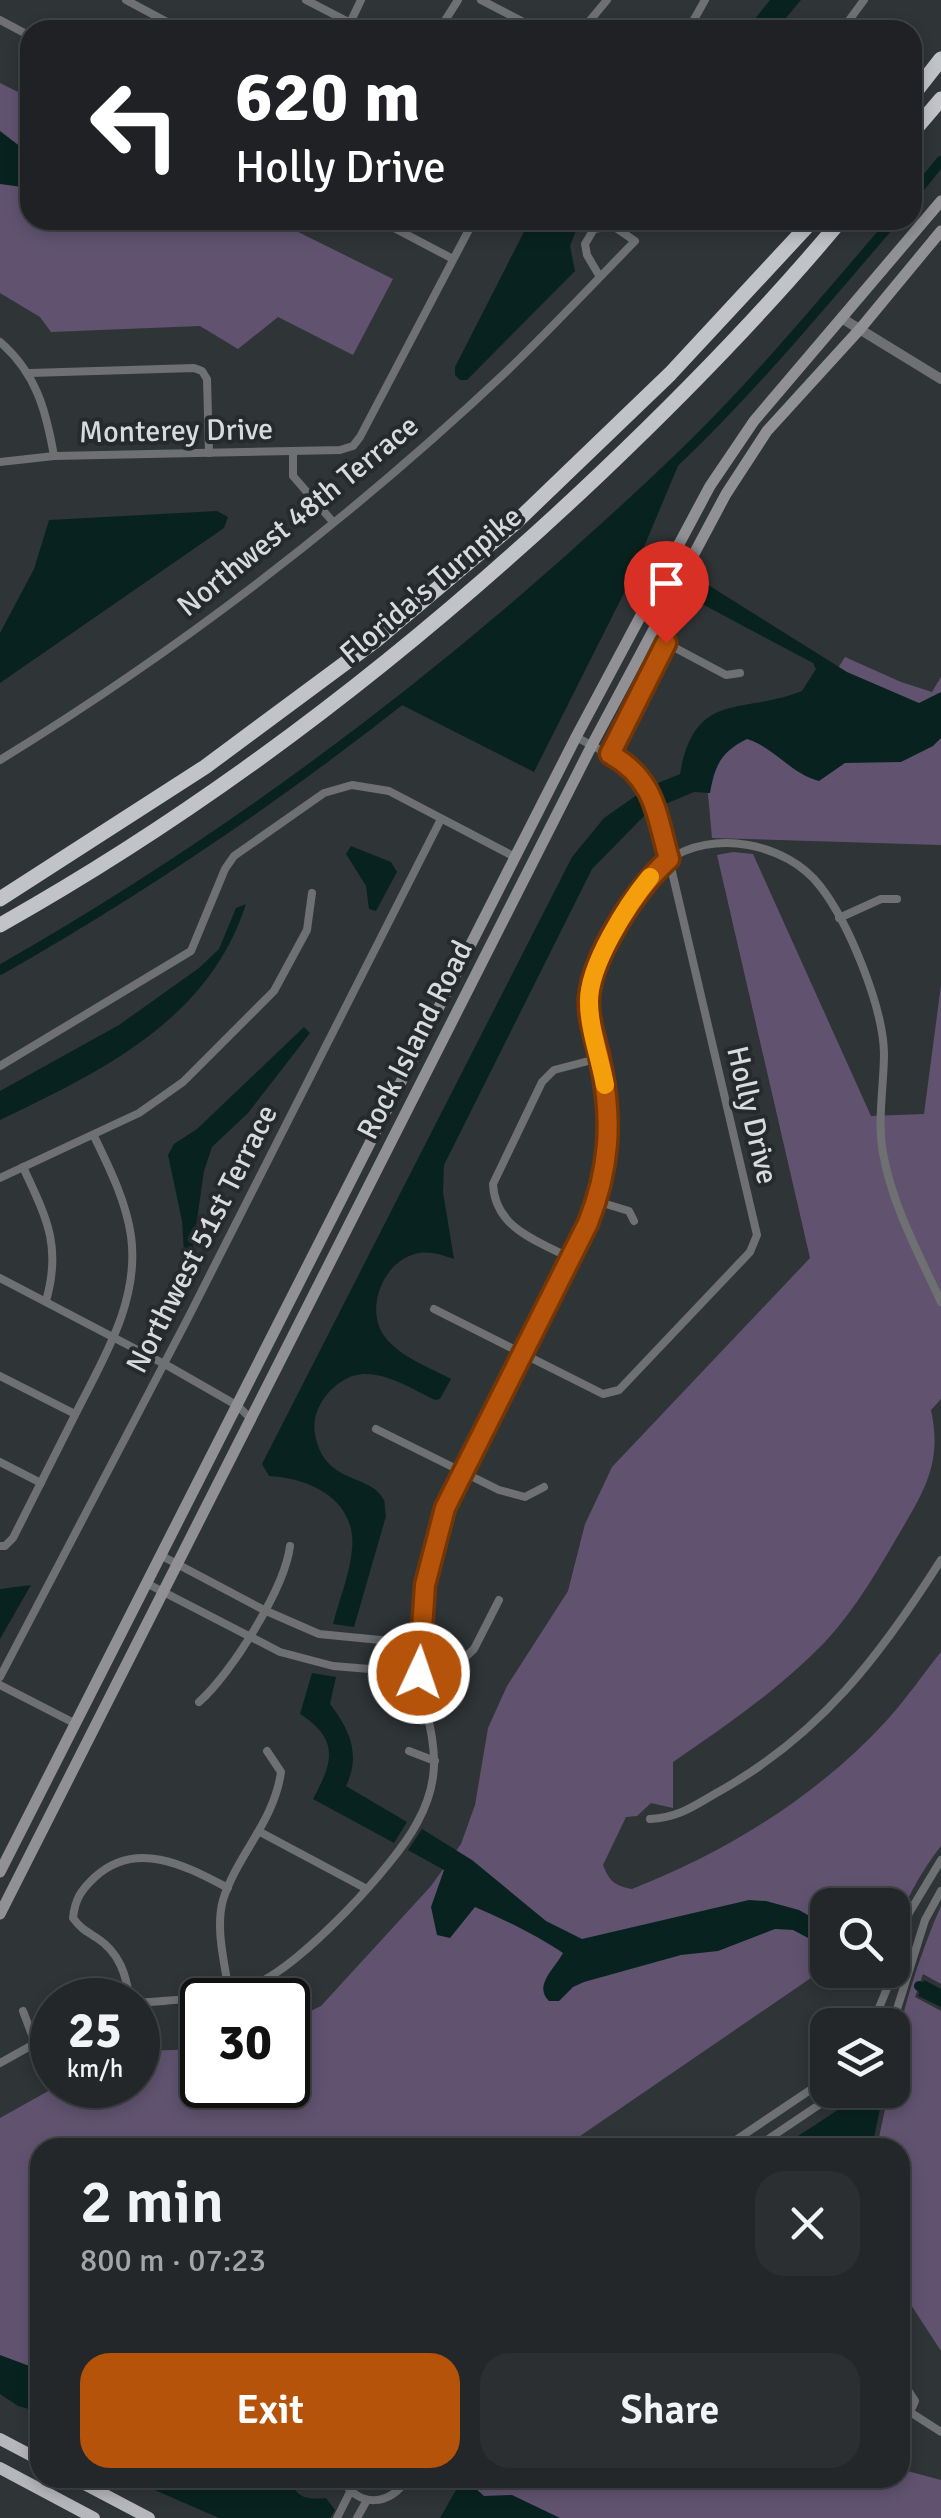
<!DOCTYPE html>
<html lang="en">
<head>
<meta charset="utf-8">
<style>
  :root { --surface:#232729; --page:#2b2f31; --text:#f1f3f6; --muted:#a3a5a8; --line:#404446; --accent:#b45309 }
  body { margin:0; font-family:Signika,sans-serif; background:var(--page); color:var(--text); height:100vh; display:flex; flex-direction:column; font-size:38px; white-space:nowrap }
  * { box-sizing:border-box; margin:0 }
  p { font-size:32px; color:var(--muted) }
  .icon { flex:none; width:55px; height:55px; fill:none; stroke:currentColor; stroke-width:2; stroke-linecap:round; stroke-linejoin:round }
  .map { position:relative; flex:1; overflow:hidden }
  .drawer { position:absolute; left:30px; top:2138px; width:880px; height:350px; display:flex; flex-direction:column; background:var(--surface); border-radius:30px; box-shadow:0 5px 15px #0003,0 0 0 2px var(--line) }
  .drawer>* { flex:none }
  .hud { position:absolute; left:20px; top:20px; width:902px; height:210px; border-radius:30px; box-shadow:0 5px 15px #0003,0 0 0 2px var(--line); background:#202124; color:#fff; overflow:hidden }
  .fabs { position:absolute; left:810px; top:1888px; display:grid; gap:20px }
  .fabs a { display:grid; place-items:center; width:100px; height:100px; border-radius:20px; background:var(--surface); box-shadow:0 5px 15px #0003,0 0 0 2px var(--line); font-size:50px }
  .speed { position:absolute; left:30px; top:1978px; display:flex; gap:20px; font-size:50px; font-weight:700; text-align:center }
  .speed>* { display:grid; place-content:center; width:130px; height:130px; border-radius:50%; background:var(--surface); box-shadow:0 5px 15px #0003,0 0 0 2px var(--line); line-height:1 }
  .speed small { font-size:25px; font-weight:400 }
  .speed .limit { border:5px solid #111; border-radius:15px; background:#fff; color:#111 }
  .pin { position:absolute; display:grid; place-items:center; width:85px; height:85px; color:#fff; margin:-102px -42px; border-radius:50% 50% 50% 0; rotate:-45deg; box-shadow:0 0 10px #0007 }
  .pin .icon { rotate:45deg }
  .me { position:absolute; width:110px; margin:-55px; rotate:3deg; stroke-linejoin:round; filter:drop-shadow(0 0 8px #0008) }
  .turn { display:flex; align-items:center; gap:35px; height:210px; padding:0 50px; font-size:45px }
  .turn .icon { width:130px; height:130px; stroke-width:2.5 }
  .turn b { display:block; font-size:70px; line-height:85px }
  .round { display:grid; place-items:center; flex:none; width:105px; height:105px; border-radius:30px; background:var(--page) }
  .head { display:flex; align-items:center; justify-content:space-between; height:170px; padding:0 50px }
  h1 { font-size:60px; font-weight:600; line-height:75px }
  .action { display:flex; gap:20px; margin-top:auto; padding:20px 50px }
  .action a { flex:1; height:115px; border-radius:30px; background:var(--accent); color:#fff; font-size:40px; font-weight:600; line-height:115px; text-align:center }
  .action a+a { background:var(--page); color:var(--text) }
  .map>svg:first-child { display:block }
  .green { fill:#615370 }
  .water { fill:#08231f }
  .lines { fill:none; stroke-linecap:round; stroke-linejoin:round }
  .canal { stroke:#08231f; stroke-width:10 }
  .minor { stroke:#6f7072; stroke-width:8 }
  .tertiary { stroke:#6f7072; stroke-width:10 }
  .secondary { stroke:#919195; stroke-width:11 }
  .trunk { stroke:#b6b7bc; stroke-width:12 }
  .motorway { stroke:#c1c3c9; stroke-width:15 }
  .route-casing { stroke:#753606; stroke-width:25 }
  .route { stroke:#b45309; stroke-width:18 }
  .slow { stroke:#f59e0b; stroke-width:18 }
  .labels { text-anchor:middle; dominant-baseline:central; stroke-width:8; stroke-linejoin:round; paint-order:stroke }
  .street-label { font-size:30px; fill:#d8dbdd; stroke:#262a2d }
</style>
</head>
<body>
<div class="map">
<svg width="941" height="2518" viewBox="0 0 941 2518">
  <rect width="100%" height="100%" fill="#2f3437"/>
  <!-- green -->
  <g class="green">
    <path d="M 0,83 L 30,98 L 30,220 L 274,220 L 393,279 L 353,355 L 278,317 L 238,349 L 200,326 L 51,332 L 40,317 L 0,293 Z"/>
    <path d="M 845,657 L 901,682 L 932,692 L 941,677 L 941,845 L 712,838 L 704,750 L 825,689 Z"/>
    <path d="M 733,852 L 753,854 L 871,1116 L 924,1114 L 941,985 L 941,1399 L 931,1410 C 941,1456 929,1483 906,1522 C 882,1563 857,1608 824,1643 C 778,1690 726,1726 673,1762 L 673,1808 L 651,1803 L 637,1816 L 626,1817 L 603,1865 C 609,1881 615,1886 632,1889 C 727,1852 819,1795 888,1719 C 907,1698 923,1674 941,1652 L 941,1846 C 919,1874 903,1904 893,1938 L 892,1905 L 828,1905 L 827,1967 L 564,2147 L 40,2148 L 40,2388 L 0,2388 L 0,2118 L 59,2085 L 138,2085 L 138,2053 L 143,2051 L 202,2049 L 202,2085 L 288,2085 L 288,2022 L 321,2006 L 431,1886 L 461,1844 L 475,1805 L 488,1728 L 507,1686 L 568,1591 L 585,1524 L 612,1467 L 810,1258 L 717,855 Z"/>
    <path d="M 941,1906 L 941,1984 L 923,1974 L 915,1997 L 941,2011 L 941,2351 L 900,2288 L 900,2148 L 877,2147 L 889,2090 L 892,2090 C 892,2036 919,1956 941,1906 Z"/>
    <path d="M 900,2469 L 941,2480 L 941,2518 L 495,2518 L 465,2499 L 472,2478 L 900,2478 Z"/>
  </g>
  <!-- water -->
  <g class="water">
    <path d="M 770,0 L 801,0 L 776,30 L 746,30 Z"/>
    <path d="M 0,131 L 30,154 L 30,188 L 0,184 Z"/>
    <path d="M 530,220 L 580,220 L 570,246 L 575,271 L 467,380 L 460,380 L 455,375 L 455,367 Z"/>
    <path d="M 683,454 L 628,585 L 534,772 L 398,703 L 529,596 Z"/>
    <path d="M 217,511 L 228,517 L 224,528 L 0,683 L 0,633 L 34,569 L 49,520 Z"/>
    <path d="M 697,578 L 847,672 L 919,703 L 941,692 L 941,738 L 933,746 L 901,762 L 845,763 L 819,781 C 791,774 774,747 747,739 C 721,752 715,765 710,793 L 694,792 L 663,805 L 658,783 L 680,774 C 695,689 742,715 802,691 L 816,669 L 813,663 L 687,596 Z"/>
    <path d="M 641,792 L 647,813 L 592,869 L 444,1165 L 443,1192 L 454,1259 C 441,1255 429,1250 415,1254 C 383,1262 364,1310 385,1337 C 400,1357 429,1367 451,1379 L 440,1399 L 435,1400 C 412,1389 388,1373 363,1374 C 349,1375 339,1382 329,1392 C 319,1403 312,1419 315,1434 C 324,1486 370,1472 384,1500 C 385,1503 385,1512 386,1516 L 354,1627 L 333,1624 C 339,1600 350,1574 352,1549 C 357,1500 310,1478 269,1476 L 262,1464 L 572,857 L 604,818 Z"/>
    <path d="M 351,846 L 391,862 L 397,872 L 376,911 L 369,909 L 366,886 L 346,854 Z"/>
    <path d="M 246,904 C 209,1020 102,1071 0,1120 L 0,1091 L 119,1025 L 199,968 L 219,949 L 236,908 Z"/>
    <path d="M 304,1027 L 310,1033 L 248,1113 L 212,1147 L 204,1171 L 190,1268 L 185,1268 L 182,1221 L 168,1155 L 174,1144 L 197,1129 Z"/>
    <path d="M 31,1585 L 0,1639 L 0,1589 Z"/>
    <path d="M 312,1673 L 336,1677 L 330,1704 C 350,1730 361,1755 346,1786 L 407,1822 L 394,1843 L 313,1799 C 333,1762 340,1740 300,1714 Z"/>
    <path d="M 422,1829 L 472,1860 L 546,1921 L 582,1939 L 749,1900 L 766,1901 L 799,1910 L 827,1926 L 827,1948 L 793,1930 L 775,1929 L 718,1951 L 681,1955 L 584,1982 L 573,1987 L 559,2001 L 549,2001 C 533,1986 555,1968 563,1953 C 537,1935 505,1920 475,1907 L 450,1938 L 437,1935 L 431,1907 L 444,1870 L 408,1850 Z"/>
    <path d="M 924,1980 L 941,1989 L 941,2007 L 918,1996 Z"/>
    <path d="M 862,2090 L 884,2090 L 872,2147 L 789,2147 L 792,2140 L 841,2108 Z"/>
    <path d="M 0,2355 L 40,2370 L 40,2412 L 18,2406 L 0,2394 Z"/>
    <path d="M 141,2478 L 288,2478 C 297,2497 304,2500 326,2498 L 335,2510 L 330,2518 L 219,2518 L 157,2491 Z"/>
    <path d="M 463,2478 L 477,2478 L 474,2487 L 484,2496 L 512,2495 L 560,2518 L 440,2518 Z"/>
  </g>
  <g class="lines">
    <!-- canal -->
    <g class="canal">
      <path d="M 912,197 L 941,161"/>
      <path d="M 0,970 C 248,829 475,654 681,456 C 757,383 825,300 894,220"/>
      <path d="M 919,1986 L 941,1999"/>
      <path d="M 892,2064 L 896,2057"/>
    </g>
    <!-- minor -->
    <g class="minor">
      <path d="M 126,0 L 182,30"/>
      <path d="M 306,0 L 364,30"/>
      <path d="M 481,0 L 539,30"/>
      <path d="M 0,20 L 30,36"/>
      <path d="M 350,23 L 361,0"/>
      <path d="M 439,30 L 458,0"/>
      <path d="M 582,30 L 607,0"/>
      <path d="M 688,30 L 705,0"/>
      <path d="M 842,30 L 864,0"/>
      <path d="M 379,220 L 453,259"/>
      <path d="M 0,342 C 36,373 46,410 54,456"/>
      <path d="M 30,373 L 194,368 L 202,371 L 207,379 L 209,453"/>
      <path d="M 293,451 L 293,476 L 333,522"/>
      <path d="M 0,462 L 54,456 L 340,450 L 353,446 L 360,437 L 474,220"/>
      <path d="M 610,754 L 666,643 L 726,675 L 740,673"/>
      <path d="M 0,760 C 182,648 352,517 507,371 C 551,329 593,284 635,241 L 613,226 L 594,229 L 585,244 L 587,255 L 600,277"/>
      <path d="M 839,918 L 881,899 L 897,899"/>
      <path d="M 0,1066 L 191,951 L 225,869 L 234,856 L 324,793 L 352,785 L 389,791 L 515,857"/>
      <path d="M 23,1167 C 46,1217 62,1245 46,1301"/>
      <path d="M 0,1178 L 139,1113 L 183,1082 L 274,991 L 307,930 L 312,893"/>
      <path d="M 596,1201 L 629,1211 L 634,1221"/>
      <path d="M 570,1258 C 536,1240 495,1228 493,1184 L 542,1082 L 554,1070 L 600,1058"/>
      <path d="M 0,1278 L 170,1367 L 238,1406 L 252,1420"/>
      <path d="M 434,1309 L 603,1394 L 619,1390 L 750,1252 L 757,1235 L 669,859 L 650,794 L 642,777 L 629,765 L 576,737"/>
      <path d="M 0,1376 L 75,1414"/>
      <path d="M 376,1429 L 499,1490 L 525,1497 L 544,1487"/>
      <path d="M 0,1462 L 41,1483"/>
      <path d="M 0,1546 L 5,1546 L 13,1538 C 34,1497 54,1456 75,1415 C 103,1359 140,1301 131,1236 C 126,1201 109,1167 94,1136"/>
      <path d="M 162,1556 L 264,1610 L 319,1634 L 421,1644"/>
      <path d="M 148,1584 L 280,1652 L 333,1666 L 419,1673 L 456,1666 L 474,1649 L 499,1600"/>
      <path d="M 0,1677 L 188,1318 L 441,819"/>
      <path d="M 0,1685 L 76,1724"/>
      <path d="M 199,1702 C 231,1674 285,1588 290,1546"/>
      <path d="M 409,1751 L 435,1761"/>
      <path d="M 650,1819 C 681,1817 693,1806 720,1791 C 821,1734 880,1656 941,1560"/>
      <path d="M 260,1832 L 365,1888"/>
      <path d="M 229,1993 C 225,1964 215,1929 223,1900 C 237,1855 274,1822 281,1772 L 267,1751"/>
      <path d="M 130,2000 C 126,1975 120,1953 97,1938 C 86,1931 81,1929 73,1918 C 75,1899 81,1890 95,1877 C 137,1839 186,1866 228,1888"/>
      <path d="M 138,2003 C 176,1999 220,2000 256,1984 C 302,1964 393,1868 417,1823 C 448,1767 429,1733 420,1677 C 415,1646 424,1579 432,1548 C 446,1500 470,1456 493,1411 C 517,1367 539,1322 561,1277 C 577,1244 595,1212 604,1176 C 613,1136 608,1096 600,1057 C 596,1038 588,1017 589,998 C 590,978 601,960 610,942 C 625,913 639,881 667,861 C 712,828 787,843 820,886 C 849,923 883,1007 884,1053 C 884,1086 877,1120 883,1153 C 892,1205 919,1254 941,1302"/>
      <path d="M 23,2011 L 35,2043"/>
      <path d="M 872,2025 L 888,1986 L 909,1913 L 941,1860"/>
      <path d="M 892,2025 L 925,1920 L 941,1891"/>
      <path d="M 0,2063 L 52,2034"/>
      <path d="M 724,2148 L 828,2078"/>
      <path d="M 755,2148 L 841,2090"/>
      <path d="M 900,2378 L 915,2401 L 910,2412 L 900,2418"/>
      <path d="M 910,2412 L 941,2432"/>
      <path d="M 342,2478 C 356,2508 392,2507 407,2478"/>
      <path d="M 337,2518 L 350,2492"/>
      <path d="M 357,2518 L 367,2500"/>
    </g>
    <!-- tertiary -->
    <path class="tertiary" d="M 843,319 L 941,379"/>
    <!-- secondary -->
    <g class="secondary">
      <path d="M 0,1872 L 576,737 L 710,486 L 754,421 L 941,201"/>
      <path d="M 0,1914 L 592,745 L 726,494 L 767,431 L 860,329 L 941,231"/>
    </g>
    <!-- trunk -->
    <g class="trunk">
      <path d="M 0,2439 L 40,2460"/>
      <path d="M 0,2468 L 94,2518"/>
      <path d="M 73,2478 L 149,2518"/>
    </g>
    <!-- motorway -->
    <g class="motorway">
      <path d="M 912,96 L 941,59"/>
      <path d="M 912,133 L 941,99"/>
      <path d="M 0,899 L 205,767 L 375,641 L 514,524 L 670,374 L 813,220"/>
      <path d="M 0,925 C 219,802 421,644 602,472 C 686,392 767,309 841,220"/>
    </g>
  </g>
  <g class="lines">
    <defs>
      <path id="route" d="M 419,1673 L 425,1585 L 445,1508 L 588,1223 C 609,1170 613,1122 601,1065 C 597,1043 587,1019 589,997 C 593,954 637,888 669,859 C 656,813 655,779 610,754 L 666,643"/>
    </defs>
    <!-- route casing -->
    <use href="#route" class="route-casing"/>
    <!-- route -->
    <use href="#route" class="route"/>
    <!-- slow -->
    <path class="slow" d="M 605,1085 C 600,1058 589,1029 589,1001 C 589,965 627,905 650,877"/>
  </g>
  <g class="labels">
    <!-- street labels -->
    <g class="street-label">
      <text transform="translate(176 431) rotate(-1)">Monterey Drive</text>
      <text transform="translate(298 516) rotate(-39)">Northwest 48th Terrace</text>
      <text transform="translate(431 585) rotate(-40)">Florida's Turnpike</text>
      <text transform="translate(415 1040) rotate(-63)">Rock Island Road</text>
      <text transform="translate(752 1115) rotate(77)">Holly Drive</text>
      <text transform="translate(202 1239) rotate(-63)">Northwest 51st Terrace</text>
    </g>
  </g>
</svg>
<div class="fabs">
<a><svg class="icon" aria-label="search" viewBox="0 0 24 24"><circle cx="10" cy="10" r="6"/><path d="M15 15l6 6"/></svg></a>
<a><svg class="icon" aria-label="layers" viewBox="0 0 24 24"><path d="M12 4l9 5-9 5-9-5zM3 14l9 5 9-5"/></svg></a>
</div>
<div class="speed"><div>25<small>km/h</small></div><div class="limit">30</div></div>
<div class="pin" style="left:666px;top:643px;background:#d93025"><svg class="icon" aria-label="arrive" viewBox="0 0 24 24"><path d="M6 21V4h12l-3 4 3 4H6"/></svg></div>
<svg class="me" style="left:419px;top:1673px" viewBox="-20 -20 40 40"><circle r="17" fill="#b45309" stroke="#fff" stroke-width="3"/><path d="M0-11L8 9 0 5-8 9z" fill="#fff"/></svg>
<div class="hud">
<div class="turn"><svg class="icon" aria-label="left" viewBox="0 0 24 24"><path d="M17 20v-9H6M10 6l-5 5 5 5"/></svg><div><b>620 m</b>Holly Drive</div></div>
</div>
<section class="drawer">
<div class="head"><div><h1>2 min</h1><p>800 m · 07:23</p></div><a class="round"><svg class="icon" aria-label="close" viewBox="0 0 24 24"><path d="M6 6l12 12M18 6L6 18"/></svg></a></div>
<div class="action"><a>Exit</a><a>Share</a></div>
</section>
</div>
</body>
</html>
